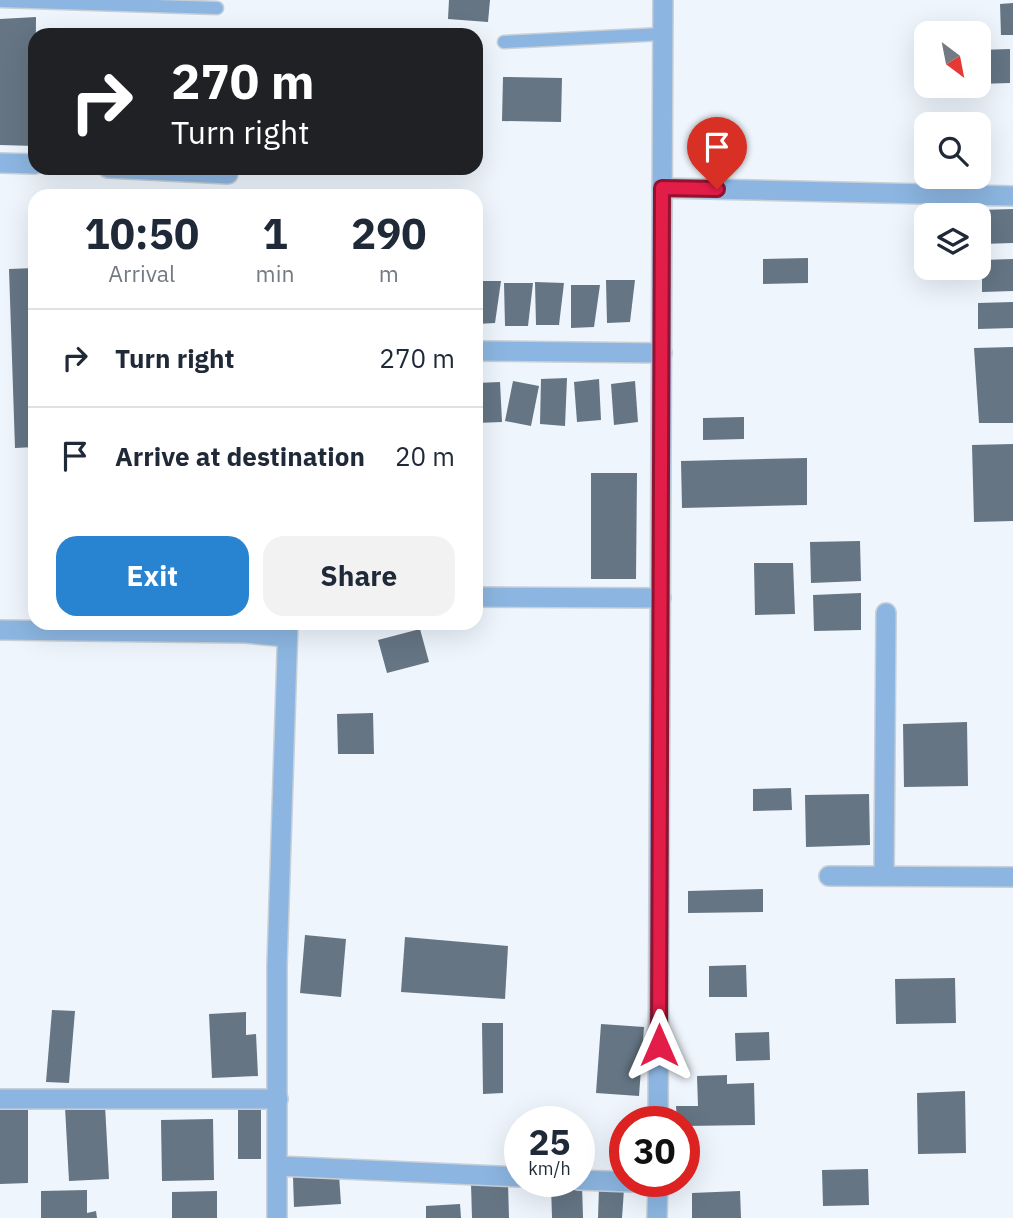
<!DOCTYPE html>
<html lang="en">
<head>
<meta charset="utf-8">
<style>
  :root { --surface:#fff; --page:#f2f2f3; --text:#1f2937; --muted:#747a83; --line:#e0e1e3; --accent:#2884d1 }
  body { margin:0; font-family:"IBM Plex Sans",sans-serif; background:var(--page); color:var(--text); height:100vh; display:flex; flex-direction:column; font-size:26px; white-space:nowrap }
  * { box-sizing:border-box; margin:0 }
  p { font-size:23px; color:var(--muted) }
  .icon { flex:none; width:38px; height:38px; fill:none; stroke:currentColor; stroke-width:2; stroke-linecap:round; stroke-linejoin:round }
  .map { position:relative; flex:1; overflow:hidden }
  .drawer { position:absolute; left:28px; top:189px; width:455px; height:441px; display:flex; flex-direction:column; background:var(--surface); border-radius:21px; box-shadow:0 7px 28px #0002 }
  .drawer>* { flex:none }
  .banner { position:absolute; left:28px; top:28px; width:455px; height:147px; border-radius:21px; box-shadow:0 7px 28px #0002; background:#202124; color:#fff; overflow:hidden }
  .needle { width:46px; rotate:148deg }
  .buttons { position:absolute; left:914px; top:21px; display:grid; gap:14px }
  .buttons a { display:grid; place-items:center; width:77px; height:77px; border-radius:14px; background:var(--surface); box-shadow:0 7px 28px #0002; font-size:35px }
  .speed { position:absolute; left:504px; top:1106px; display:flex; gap:14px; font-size:35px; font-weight:700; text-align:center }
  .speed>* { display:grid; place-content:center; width:91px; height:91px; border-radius:50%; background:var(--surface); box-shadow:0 7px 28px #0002; line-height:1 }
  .speed small { font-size:18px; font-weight:400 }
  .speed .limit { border:10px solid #d22; background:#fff; color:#111 }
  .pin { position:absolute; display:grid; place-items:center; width:60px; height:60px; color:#fff; margin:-72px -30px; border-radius:50% 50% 50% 0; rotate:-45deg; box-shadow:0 0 7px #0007 }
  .pin .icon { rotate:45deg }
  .me { position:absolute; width:77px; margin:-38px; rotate:0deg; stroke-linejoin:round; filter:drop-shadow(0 0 5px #0008) }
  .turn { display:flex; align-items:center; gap:24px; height:147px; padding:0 28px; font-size:32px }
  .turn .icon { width:91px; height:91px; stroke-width:2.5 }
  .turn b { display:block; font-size:49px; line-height:60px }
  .eta { display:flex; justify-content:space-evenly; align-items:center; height:119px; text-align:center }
  .eta b { font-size:42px; font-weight:700; line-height:49px }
  .cta { display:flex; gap:14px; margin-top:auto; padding:14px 28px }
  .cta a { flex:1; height:80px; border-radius:21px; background:var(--accent); color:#fff; font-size:28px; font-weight:700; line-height:80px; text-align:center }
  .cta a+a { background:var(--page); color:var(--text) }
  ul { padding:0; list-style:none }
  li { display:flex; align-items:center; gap:21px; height:98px; padding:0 28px; border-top:2px solid var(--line) }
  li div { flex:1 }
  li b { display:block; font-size:26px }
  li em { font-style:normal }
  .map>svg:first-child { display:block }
  .building { fill:#657584 }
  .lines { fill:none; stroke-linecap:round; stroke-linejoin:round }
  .service-casing { stroke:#c8cfd6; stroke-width:15 }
  .minor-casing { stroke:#c8cfd6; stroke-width:22 }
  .service { stroke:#8cb6e1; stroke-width:12 }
  .minor { stroke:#8cb6e1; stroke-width:19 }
  .route-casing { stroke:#92132f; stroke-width:18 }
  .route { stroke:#e11d48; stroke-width:12 }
</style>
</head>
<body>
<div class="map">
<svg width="1013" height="1218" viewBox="0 0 1013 1218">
  <rect width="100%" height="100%" fill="#eef5fc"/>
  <!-- building -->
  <g class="building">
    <path d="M 449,0 L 490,0 L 488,22 L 448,19 Z"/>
    <path d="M 1013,3 L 1013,35 L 1001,35 L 1000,4 Z"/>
    <path d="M 36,17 L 35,146 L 0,145 L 0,19 Z"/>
    <path d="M 1010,49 L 1010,83 L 978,84 L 978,50 Z"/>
    <path d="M 503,77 L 562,78 L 561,122 L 502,121 Z"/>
    <path d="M 1013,209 L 1013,243 L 981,244 L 980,210 Z"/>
    <path d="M 808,258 L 808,283 L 763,284 L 763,259 Z"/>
    <path d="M 1013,259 L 1013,291 L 982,292 L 982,260 Z"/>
    <path d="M 35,268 L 35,447 L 15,448 L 9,269 Z"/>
    <path d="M 606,280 L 635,280 L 630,322 L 607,323 Z"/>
    <path d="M 476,281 L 501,281 L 495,323 L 476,324 Z"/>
    <path d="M 535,282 L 564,283 L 559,325 L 536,325 Z"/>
    <path d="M 504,283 L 533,283 L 528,326 L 505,326 Z"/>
    <path d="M 571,285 L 600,285 L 594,327 L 571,328 Z"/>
    <path d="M 1013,302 L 1013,328 L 978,329 L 978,303 Z"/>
    <path d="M 1013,347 L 1013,423 L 979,423 L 974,348 Z"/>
    <path d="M 567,378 L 565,426 L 540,424 L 541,379 Z"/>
    <path d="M 599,379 L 601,420 L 577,422 L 574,382 Z"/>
    <path d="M 513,381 L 539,386 L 531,426 L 505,421 Z"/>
    <path d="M 635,381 L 638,422 L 614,425 L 611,384 Z"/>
    <path d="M 500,382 L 502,422 L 476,423 L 476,383 Z"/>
    <path d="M 744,417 L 744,439 L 703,440 L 703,418 Z"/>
    <path d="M 1013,444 L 1013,521 L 974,522 L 972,445 Z"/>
    <path d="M 807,458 L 807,505 L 682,508 L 681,461 Z"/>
    <path d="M 591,473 L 637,473 L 636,579 L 591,579 Z"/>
    <path d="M 860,541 L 861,581 L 811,583 L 810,542 Z"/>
    <path d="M 754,563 L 793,563 L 795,614 L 755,615 Z"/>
    <path d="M 861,593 L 861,630 L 814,631 L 813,595 Z"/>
    <path d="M 420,629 L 429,662 L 387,673 L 378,640 Z"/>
    <path d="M 373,713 L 374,754 L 338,754 L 337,714 Z"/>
    <path d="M 967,722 L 968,786 L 904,787 L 903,724 Z"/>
    <path d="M 791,788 L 792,810 L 753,811 L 753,789 Z"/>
    <path d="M 869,794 L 870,845 L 806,847 L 805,795 Z"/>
    <path d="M 763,889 L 763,912 L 688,913 L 688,891 Z"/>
    <path d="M 305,935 L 346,939 L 341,997 L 300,993 Z"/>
    <path d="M 405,937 L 508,946 L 505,999 L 401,992 Z"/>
    <path d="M 746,965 L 747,997 L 709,997 L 709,966 Z"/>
    <path d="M 955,978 L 956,1023 L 896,1024 L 895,979 Z"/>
    <path d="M 52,1010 L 75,1011 L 69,1083 L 46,1082 Z"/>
    <path d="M 246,1012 L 246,1035 L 256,1034 L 258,1076 L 212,1078 L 209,1014 Z"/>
    <path d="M 482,1023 L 503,1023 L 503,1093 L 483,1094 Z"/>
    <path d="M 601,1024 L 644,1027 L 639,1096 L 596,1093 Z"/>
    <path d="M 769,1032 L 770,1060 L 736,1061 L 735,1033 Z"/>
    <path d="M 727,1075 L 727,1084 L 754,1083 L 755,1125 L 684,1126 L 684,1122 L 677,1122 L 676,1106 L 698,1106 L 697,1076 Z"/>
    <path d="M 965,1091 L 966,1153 L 918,1154 L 917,1093 Z"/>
    <rect x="238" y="1103" width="23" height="56"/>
    <path d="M 105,1105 L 109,1179 L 69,1181 L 65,1107 Z"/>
    <path d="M 0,1106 L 28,1106 L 28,1183 L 0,1184 Z"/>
    <path d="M 213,1119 L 214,1180 L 162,1181 L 161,1120 Z"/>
    <path d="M 868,1169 L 869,1205 L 823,1206 L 822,1170 Z"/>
    <path d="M 339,1175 L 341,1204 L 294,1207 L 293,1177 Z"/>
    <path d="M 508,1183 L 509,1218 L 472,1218 L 471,1184 Z"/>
    <path d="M 551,1186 L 582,1186 L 583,1218 L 552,1218 Z"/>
    <path d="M 599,1188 L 624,1189 L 622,1218 L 598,1218 Z"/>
    <path d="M 87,1190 L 87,1213 L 96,1211 L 97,1218 L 41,1218 L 41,1191 Z"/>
    <path d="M 217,1191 L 217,1218 L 172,1218 L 172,1192 Z"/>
    <path d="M 740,1191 L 741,1218 L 692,1218 L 692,1193 Z"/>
    <path d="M 460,1204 L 461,1218 L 426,1218 L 426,1206 Z"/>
  </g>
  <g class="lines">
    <defs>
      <g id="service">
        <path d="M 0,1 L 217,8"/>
        <path d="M 504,42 L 663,34"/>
      </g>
      <g id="minor">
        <path d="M 0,163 L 35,164"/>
        <path d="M 108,168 L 228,174"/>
        <path d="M 662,188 L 1013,196"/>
        <path d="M 476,351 L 662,353"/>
        <path d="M 476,597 L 661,598"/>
        <path d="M 0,630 L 245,633 L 287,637"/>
        <path d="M 829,876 L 1013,877"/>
        <path d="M 884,876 L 886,613"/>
        <path d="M 0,1099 L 278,1099"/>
        <path d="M 658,1122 L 663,0"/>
        <path d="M 278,1166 L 520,1177"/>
        <path d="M 579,1180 L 658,1183"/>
        <path d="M 277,1218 L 277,966 L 288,623"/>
        <path d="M 657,1218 L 658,1181"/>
      </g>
    </defs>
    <!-- service casing -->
    <use href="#service" class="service-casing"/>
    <!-- minor casing -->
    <use href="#minor" class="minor-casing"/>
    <!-- service -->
    <use href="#service" class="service"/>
    <!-- minor -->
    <use href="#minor" class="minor"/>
  </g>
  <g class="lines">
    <defs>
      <path id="route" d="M 659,1045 L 662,188 L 717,189"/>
    </defs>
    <!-- route casing -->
    <use href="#route" class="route-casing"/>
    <!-- route -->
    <use href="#route" class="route"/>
  </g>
</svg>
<div class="buttons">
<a><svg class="needle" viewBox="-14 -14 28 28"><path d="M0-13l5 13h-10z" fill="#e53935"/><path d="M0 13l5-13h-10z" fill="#747a83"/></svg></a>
<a><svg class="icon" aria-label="search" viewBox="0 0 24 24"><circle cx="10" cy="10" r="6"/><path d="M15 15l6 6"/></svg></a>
<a><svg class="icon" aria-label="layers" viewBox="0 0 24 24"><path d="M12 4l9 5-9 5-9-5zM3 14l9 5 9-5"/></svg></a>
</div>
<div class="speed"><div>25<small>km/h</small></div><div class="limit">30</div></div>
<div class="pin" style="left:717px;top:189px;background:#d93025"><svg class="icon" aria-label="arrive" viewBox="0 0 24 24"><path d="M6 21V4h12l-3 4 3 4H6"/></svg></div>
<svg class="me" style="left:659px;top:1045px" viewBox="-20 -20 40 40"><path d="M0-17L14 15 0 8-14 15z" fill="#e11d48" stroke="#fff" stroke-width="4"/></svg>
<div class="banner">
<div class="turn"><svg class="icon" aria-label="right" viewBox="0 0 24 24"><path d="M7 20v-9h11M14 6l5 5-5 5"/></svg><div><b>270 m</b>Turn right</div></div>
</div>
<section class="drawer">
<div class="eta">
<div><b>10:50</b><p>Arrival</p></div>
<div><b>1</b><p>min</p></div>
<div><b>290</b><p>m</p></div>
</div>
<ul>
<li><svg class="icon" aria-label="right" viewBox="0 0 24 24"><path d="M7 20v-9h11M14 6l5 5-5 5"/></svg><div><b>Turn right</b></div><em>270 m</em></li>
<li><svg class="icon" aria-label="arrive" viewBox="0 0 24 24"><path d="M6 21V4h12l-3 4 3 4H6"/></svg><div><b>Arrive at destination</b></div><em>20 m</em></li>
</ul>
<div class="cta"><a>Exit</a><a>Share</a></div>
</section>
</div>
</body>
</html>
